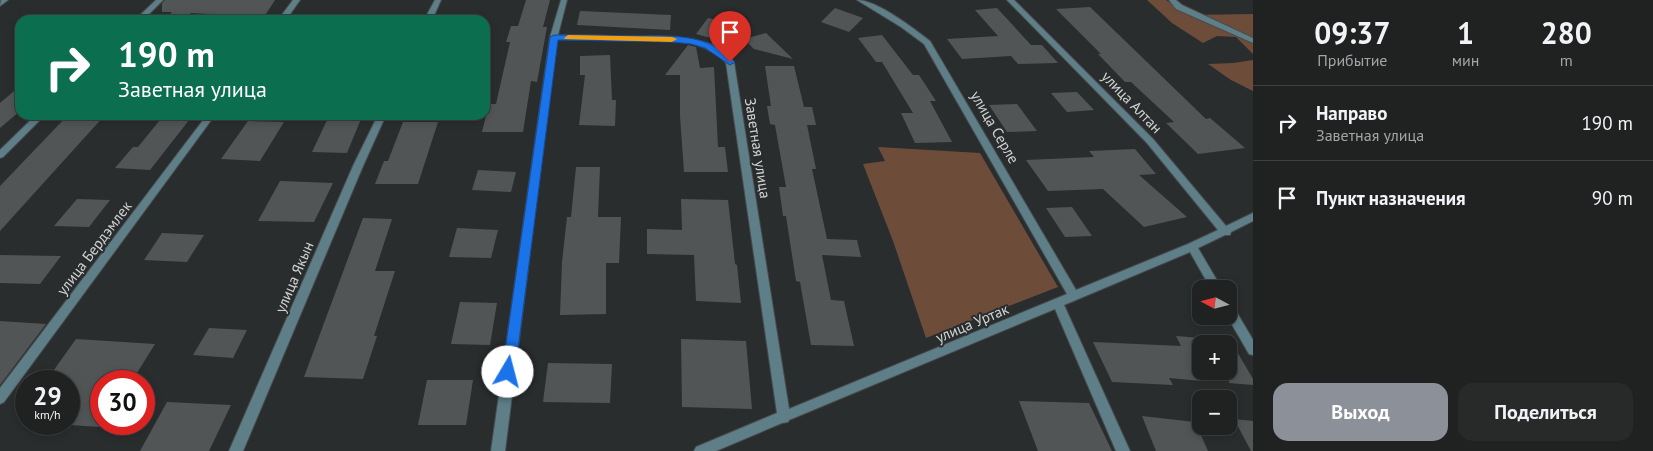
<!DOCTYPE html>
<html lang="ru">
<head>
<meta charset="utf-8">
<style>
  :root { --surface:#202222; --page:#282a2a; --text:#f1f3f6; --muted:#a2a4a5; --line:#3d3f40; --accent:#8c9099 }
  body { margin:0; font-family:"PT Sans",sans-serif; background:var(--page); color:var(--text); height:100vh; display:flex; flex-direction:column; font-size:19px; white-space:nowrap }
  * { box-sizing:border-box; margin:0 }
  p { font-size:16px; color:var(--muted) }
  .icon { flex:none; width:28px; height:28px; fill:none; stroke:currentColor; stroke-width:2; stroke-linecap:round; stroke-linejoin:round }
  .map { position:relative; flex:1; overflow:hidden }
  .sheet { display:flex; flex-direction:column; background:var(--surface); width:400px }
  .sheet>* { flex:none }
  .guide { position:absolute; left:15px; top:15px; width:475px; height:105px; border-radius:15px; box-shadow:0 2px 8px #0003,0 0 0 1px var(--line); background:#0b6e4f; color:#fff; overflow:hidden }
  .needle { width:32px; rotate:277deg }
  .tools { position:absolute; left:1192px; top:280px; display:grid; gap:10px }
  .tools a { display:grid; place-items:center; width:45px; height:45px; border-radius:10px; background:var(--surface); box-shadow:0 2px 8px #0003,0 0 0 1px var(--line); font-size:25px }
  .speed { position:absolute; left:15px; top:370px; display:flex; gap:10px; font-size:25px; font-weight:700; text-align:center }
  .speed>* { display:grid; place-content:center; width:65px; height:65px; border-radius:50%; background:var(--surface); box-shadow:0 2px 8px #0003,0 0 0 1px var(--line); line-height:1 }
  .speed small { font-size:12px; font-weight:400 }
  .speed .limit { border:8px solid #d22; background:#fff; color:#111 }
  .pin { position:absolute; display:grid; place-items:center; width:42px; height:42px; color:#fff; margin:-51px -21px; border-radius:50% 50% 50% 0; rotate:-45deg; box-shadow:0 0 5px #0007 }
  .pin .icon { rotate:45deg }
  .me { position:absolute; width:55px; margin:-28px; rotate:8deg; stroke-linejoin:round; filter:drop-shadow(0 0 4px #0008) }
  .turn { display:flex; align-items:center; gap:18px; height:105px; padding:0 20px; font-size:22px }
  .turn .icon { width:65px; height:65px; stroke-width:2.5 }
  .turn b { display:block; font-size:35px; line-height:42px }
  .eta { display:flex; justify-content:space-evenly; align-items:center; height:85px; text-align:center }
  .eta b { font-size:30px; font-weight:600; line-height:35px }
  .button { display:flex; gap:10px; margin-top:auto; padding:10px 20px }
  .button a { flex:1; height:58px; border-radius:15px; background:var(--accent); color:#fff; font-size:20px; font-weight:600; line-height:58px; text-align:center }
  .button a+a { background:var(--page); color:var(--text) }
  ul { padding:0; list-style:none }
  li { display:flex; align-items:center; gap:15px; height:75px; padding:0 20px; border-top:1px solid var(--line) }
  li div { flex:1 }
  li b { display:block; font-size:19px }
  li em { font-style:normal }
  main { display:flex; flex:1; min-height:0 }
  .map>svg:first-child { display:block }
  .green { fill:#6d4c39 }
  .building { fill:#525556 }
  .lines { fill:none; stroke-linecap:round; stroke-linejoin:round }
  .street-casing { stroke:#484b4c; stroke-width:2 }
  .street { fill:#5e7e88; fill-rule:evenodd }
  .route { fill:#1a73e8; stroke:#114b97 }
  .slow { fill:#f59e0b }
  .labels { text-anchor:middle; dominant-baseline:central; stroke-width:4; stroke-linejoin:round; paint-order:stroke }
  .street-label { font-size:15px; fill:#d1d2d3; stroke:#2a2d2e }
</style>
</head>
<body>
<main>
<div class="map">
<svg width="1253" height="451" viewBox="0 0 1253 451">
  <rect width="100%" height="100%" fill="#2a2d2e"/>
  <!-- green -->
  <g class="green">
    <path d="M 1147,0 L 1166,0 L 1189,15 L 1253,14 L 1253,54 L 1236,37 L 1217,36 L 1203,43 L 1172,23 Z"/>
    <path d="M 1253,60 L 1253,91 L 1231,80 L 1208,64 L 1233,63 Z"/>
    <path d="M 878,147 L 980,153 L 1058,287 L 926,338 L 893,241 L 863,164 L 885,161 Z"/>
  </g>
  <!-- building -->
  <g class="building">
    <path d="M 165,0 L 275,0 L 264,17 L 191,13 L 185,19 L 166,18 L 172,12 L 162,12 L 162,3 Z"/>
    <path d="M 526,0 L 550,0 L 543,27 L 547,27 L 537,82 L 531,81 L 523,132 L 482,132 L 489,104 L 496,104 L 510,42 L 506,42 L 511,26 L 518,26 Z"/>
    <path d="M 1090,7 L 1206,119 L 1210,118 L 1245,148 L 1198,154 L 1166,123 L 1174,122 L 1131,82 L 1125,82 L 1098,54 L 1101,54 L 1056,9 Z"/>
    <path d="M 835,8 L 863,18 L 849,32 L 821,22 Z"/>
    <path d="M 997,8 L 1031,45 L 1042,45 L 1058,63 L 1018,64 L 1011,56 L 962,59 L 947,39 L 998,36 L 975,10 Z"/>
    <path d="M 580,11 L 671,15 L 670,30 L 577,25 Z"/>
    <path d="M 708,18 L 734,24 L 722,41 L 696,34 Z"/>
    <path d="M 766,33 L 793,59 L 754,49 L 744,39 Z"/>
    <path d="M 882,35 L 913,75 L 919,75 L 936,101 L 930,101 L 952,142 L 915,143 L 901,113 L 913,113 L 882,62 L 876,62 L 858,38 Z"/>
    <path d="M 688,45 L 696,47 L 700,68 L 714,67 L 718,147 L 725,147 L 728,172 L 684,172 L 680,116 L 680,75 L 665,75 Z"/>
    <path d="M 610,55 L 612,100 L 616,100 L 615,126 L 579,125 L 585,75 L 580,75 L 580,56 Z"/>
    <path d="M 765,66 L 794,66 L 804,107 L 812,107 L 816,125 L 807,125 L 816,169 L 812,169 L 827,239 L 857,240 L 861,257 L 822,255 L 831,300 L 844,301 L 854,346 L 811,345 L 800,282 L 796,281 L 786,216 L 783,216 L 779,187 L 786,187 L 775,125 L 770,124 L 767,106 L 771,106 Z"/>
    <path d="M 20,86 L 20,111 L 0,128 L 0,103 Z"/>
    <path d="M 1077,92 L 1094,110 L 1067,112 L 1051,93 Z"/>
    <path d="M 1017,104 L 1037,131 L 1007,132 L 989,105 Z"/>
    <path d="M 68,115 L 105,115 L 0,231 L 0,186 Z"/>
    <path d="M 164,115 L 193,115 L 150,170 L 115,168 L 133,147 L 138,147 Z"/>
    <path d="M 328,118 L 361,119 L 347,153 L 312,152 Z"/>
    <path d="M 248,121 L 284,122 L 260,161 L 221,159 Z"/>
    <path d="M 403,122 L 438,122 L 418,184 L 375,184 L 384,161 L 388,161 Z"/>
    <path d="M 1135,149 L 1156,174 L 1139,175 L 1187,217 L 1144,227 L 1103,189 L 1048,191 L 1026,160 L 1094,157 L 1089,151 Z"/>
    <path d="M 576,167 L 600,167 L 598,217 L 621,217 L 619,263 L 606,263 L 606,314 L 560,315 L 562,262 L 567,217 L 571,217 Z"/>
    <path d="M 478,170 L 516,172 L 511,192 L 472,190 Z"/>
    <path d="M 280,181 L 333,183 L 314,222 L 258,221 Z"/>
    <path d="M 77,199 L 110,200 L 89,227 L 54,226 Z"/>
    <path d="M 681,199 L 728,200 L 735,264 L 737,265 L 741,303 L 696,301 L 694,255 L 647,254 L 647,229 L 682,230 Z"/>
    <path d="M 1072,207 L 1092,236 L 1065,237 L 1046,208 Z"/>
    <path d="M 363,218 L 392,219 L 375,271 L 395,271 L 374,336 L 377,336 L 363,379 L 304,377 Z"/>
    <path d="M 457,228 L 498,230 L 491,258 L 449,257 Z"/>
    <path d="M 162,233 L 204,235 L 187,262 L 144,260 Z"/>
    <path d="M 0,255 L 61,256 L 40,284 L 0,283 Z"/>
    <path d="M 460,302 L 497,303 L 490,345 L 451,344 Z"/>
    <path d="M 0,321 L 46,324 L 0,385 Z"/>
    <path d="M 209,328 L 247,330 L 233,358 L 193,355 Z"/>
    <path d="M 1176,336 L 1201,338 L 1201,381 L 1169,378 L 1173,385 L 1112,382 L 1093,342 L 1181,346 Z"/>
    <path d="M 1229,338 L 1253,379 L 1253,385 L 1229,383 Z"/>
    <path d="M 76,339 L 155,344 L 132,381 L 101,381 L 101,427 L 69,425 L 69,381 L 46,381 Z"/>
    <path d="M 681,339 L 746,341 L 752,409 L 682,407 Z"/>
    <path d="M 548,363 L 612,364 L 610,403 L 543,402 Z"/>
    <path d="M 427,380 L 473,380 L 466,425 L 418,425 Z"/>
    <path d="M 1019,401 L 1089,403 L 1112,451 L 1038,451 Z"/>
    <path d="M 167,402 L 231,405 L 209,451 L 140,451 Z"/>
    <path d="M 1142,416 L 1195,422 L 1208,451 L 1156,451 Z"/>
    <path d="M 1234,419 L 1253,421 L 1253,451 L 1251,451 Z"/>
  </g>
  <g class="lines">
    <defs>
      <g id="street">
        <path d="M 8,0 L 0,6 L 1,0 Z"/>
        <path d="M 156,0 L 163,0 L 143,20 L 135,20 Z"/>
        <path d="M 293,0 L 300,0 L 286,20 L 278,20 Z"/>
        <path d="M 435,0 L 441,0 L 432,20 L 424,20 Z"/>
        <path d="M 561,0 L 567,0 L 558,35 L 672,37 L 692,39 L 711,44 L 724,51 L 734,62 L 789,409 L 1067,294 L 924,44 L 901,27 L 857,0 C 877,0 913,28 930,41 L 1076,290 L 1188,244 L 1218,230 L 1147,143 L 1007,0 L 1014,0 L 1153,139 L 1226,226 L 1253,213 L 1253,221 L 1231,232 L 1230,235 L 1225,235 L 1198,248 L 1222,289 L 1211,289 L 1190,252 L 1064,305 L 1130,451 L 1116,451 L 1055,309 L 789,420 L 788,422 L 782,423 L 716,451 L 694,451 L 696,447 L 777,413 L 726,63 L 718,55 L 705,48 L 691,43 L 672,41 L 557,39 L 505,451 L 491,451 L 550,37 Z"/>
        <path d="M 1169,0 L 1176,0 L 1182,5 L 1253,38 L 1253,43 L 1176,9 Z"/>
        <path d="M 36,115 L 45,115 L 3,157 L 0,158 L 0,150 Z"/>
        <path d="M 207,115 L 215,115 L 4,402 L 0,404 L 0,388 Z"/>
        <path d="M 378,115 L 386,115 L 363,166 L 243,451 L 229,451 L 353,166 Z"/>
        <path d="M 1229,305 L 1233,306 L 1253,340 L 1253,355 L 1249,354 L 1227,316 L 1229,316 Z"/>
      </g>
    </defs>
    <!-- street casing -->
    <use href="#street" class="street-casing"/>
    <!-- street -->
    <use href="#street" class="street"/>
  </g>
  <!-- route -->
  <path class="route" d="M 554,35 C 578,35 603,35 627,36 C 663,36 709,31 735,62 L 730,65 L 705,48 L 691,44 L 672,42 L 558,40 L 515,372 L 513,376 L 508,378 L 504,376 L 502,372 L 550,37 Z"/>
  <!-- slow -->
  <path class="slow" d="M 568,35 L 672,37 L 677,39 L 672,42 L 565,39 L 564,38 Z"/>
  <g class="labels">
    <!-- street labels -->
    <g class="street-label">
      <text transform="translate(1132 102) rotate(46)">улица Алтан</text>
      <text transform="translate(995 127) rotate(60)">улица Серле</text>
      <text transform="translate(758 148) rotate(81)">Заветная улица</text>
      <text transform="translate(94 248) rotate(-53)">улица Бердэмлек</text>
      <text transform="translate(294 277) rotate(-67)">улица Якын</text>
      <text transform="translate(972 323) rotate(-23)">улица Уртак</text>
    </g>
  </g>
</svg>
<div class="tools">
<a><svg class="needle" viewBox="-14 -14 28 28"><path d="M0-13l5 13h-10z" fill="#e53935"/><path d="M0 13l5-13h-10z" fill="#a2a4a5"/></svg></a>
<a>+</a>
<a>−</a>
</div>
<div class="speed"><div>29<small>km/h</small></div><div class="limit">30</div></div>
<div class="pin" style="left:730px;top:62px;background:#d93025"><svg class="icon" aria-label="arrive" viewBox="0 0 24 24"><path d="M6 21V4h12l-3 4 3 4H6"/></svg></div>
<svg class="me" style="left:508px;top:372px" viewBox="-20 -20 40 40"><circle r="19" fill="#fff"/><path d="M0-13L10 11 0 6-10 11z" fill="#1a73e8"/></svg>
<div class="guide">
<div class="turn"><svg class="icon" aria-label="right" viewBox="0 0 24 24"><path d="M7 20v-9h11M14 6l5 5-5 5"/></svg><div><b>190 m</b>Заветная улица</div></div>
</div>
</div>
<section class="sheet">
<div class="eta">
<div><b>09:37</b><p>Прибытие</p></div>
<div><b>1</b><p>мин</p></div>
<div><b>280</b><p>m</p></div>
</div>
<ul>
<li><svg class="icon" aria-label="right" viewBox="0 0 24 24"><path d="M7 20v-9h11M14 6l5 5-5 5"/></svg><div><b>Направо</b><p>Заветная улица</p></div><em>190 m</em></li>
<li><svg class="icon" aria-label="arrive" viewBox="0 0 24 24"><path d="M6 21V4h12l-3 4 3 4H6"/></svg><div><b>Пункт назначения</b></div><em>90 m</em></li>
</ul>
<div class="button"><a>Выход</a><a>Поделиться</a></div>
</section>
</main>
</body>
</html>
